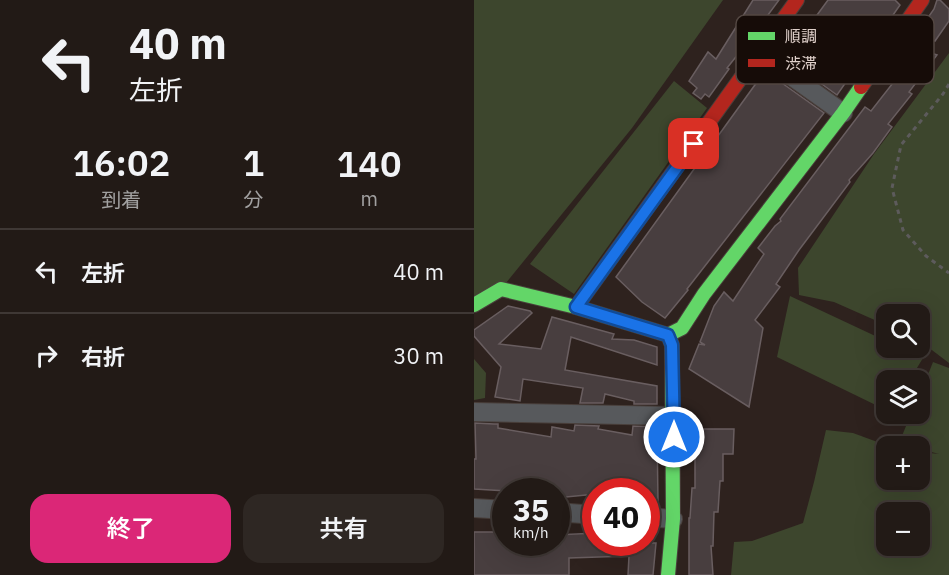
<!DOCTYPE html>
<html lang="ja">
<head>
<meta charset="utf-8">
<style>
  :root { --surface:#221a16; --page:#2e2723; --text:#f1f3f6; --muted:#a2a1a1; --line:#3f3835; --accent:#db2777 }
  body { margin:0; font-family:"IBM Plex Sans","Noto Sans JP",sans-serif; background:var(--page); color:var(--text); height:100vh; display:flex; flex-direction:column; font-size:22px; white-space:nowrap }
  * { box-sizing:border-box; margin:0 }
  p { font-size:20px; color:var(--muted) }
  .icon { flex:none; width:33px; height:33px; fill:none; stroke:currentColor; stroke-width:2; stroke-linecap:round; stroke-linejoin:round }
  .map { position:relative; flex:1; overflow:hidden }
  .sheet { display:flex; flex-direction:column; background:var(--surface); width:474px }
  .sheet>* { flex:none }
  .guide { background:#221a16; color:var(--text); overflow:hidden }
  .tools { position:absolute; left:402px; top:304px; display:grid; gap:12px }
  .tools a { display:grid; place-items:center; width:54px; height:54px; border-radius:12px; background:var(--surface); box-shadow:0 6px 24px #0002,0 0 0 2px var(--line); font-size:30px }
  .speed { position:absolute; left:18px; top:478px; display:flex; gap:12px; font-size:30px; font-weight:700; text-align:center }
  .speed>* { display:grid; place-content:center; width:78px; height:78px; border-radius:50%; background:var(--surface); box-shadow:0 6px 24px #0002,0 0 0 2px var(--line); line-height:1 }
  .speed small { font-size:15px; font-weight:400 }
  .speed .limit { border:9px solid #d22; background:#fff; color:#111 }
  .pin { position:absolute; display:grid; place-items:center; width:51px; height:51px; color:#fff; margin:-26px; border-radius:12px; box-shadow:0 3px 9px #0006 }
  .me { position:absolute; width:66px; margin:-33px; rotate:0deg; stroke-linejoin:round; filter:drop-shadow(0 0 4px #0008) }
  .turn { display:flex; align-items:center; gap:21px; height:126px; padding:0 30px; font-size:27px }
  .turn .icon { width:78px; height:78px; stroke-width:2.5 }
  .turn b { display:block; font-size:42px; line-height:51px }
  .eta { display:flex; justify-content:space-evenly; align-items:center; height:102px; text-align:center }
  .eta b { font-size:36px; font-weight:600; line-height:42px }
  .primary-button { display:flex; gap:12px; margin-top:auto; padding:12px 30px }
  .primary-button a { flex:1; height:69px; border-radius:18px; background:var(--accent); color:#fff; font-size:24px; font-weight:600; line-height:69px; text-align:center }
  .primary-button a+a { background:var(--page); color:var(--text) }
  ul { padding:0; list-style:none }
  li { display:flex; align-items:center; gap:18px; height:84px; padding:0 30px; border-top:2px solid var(--line) }
  li div { flex:1 }
  li b { display:block; font-size:22px }
  li em { font-style:normal }
  main { display:flex; flex:1; min-height:0 }
  .map>svg:first-child { display:block }
  .green { fill:#3d462d; fill-rule:evenodd }
  .building { fill:#483e3f; stroke:#695e60; stroke-width:1.5 }
  .lines { fill:none; stroke-linecap:round; stroke-linejoin:round }
  .street-casing { stroke:#493f3b; stroke-width:20 }
  .fast-casing { stroke:#493f3b; stroke-width:16 }
  .jam-casing { stroke:#493f3b; stroke-width:16 }
  .path { stroke:#5d5b5c; stroke-width:3; stroke-dasharray:4.5 4.5; stroke-linecap:butt }
  .street { stroke:#57595c; stroke-width:18 }
  .fast { stroke:#63d668; stroke-width:14 }
  .jam { stroke:#b3261e; stroke-width:14 }
  .route-casing { stroke:#114b97; stroke-width:15 }
  .route { stroke:#1a73e8; stroke-width:10 }
  .key { fill:#160c08; stroke:#534742; stroke-width:1.5 }
  .key-label { font-size:16px; fill:#e0d1cb }
</style>
</head>
<body>
<main>
<section class="sheet">
<div class="guide">
<div class="turn"><svg class="icon" aria-label="left" viewBox="0 0 24 24"><path d="M17 20v-9H6M10 6l-5 5 5 5"/></svg><div><b>40 m</b>左折</div></div>
</div>
<div class="eta">
<div><b>16:02</b><p>到着</p></div>
<div><b>1</b><p>分</p></div>
<div><b>140</b><p>m</p></div>
</div>
<ul>
<li><svg class="icon" aria-label="left" viewBox="0 0 24 24"><path d="M17 20v-9H6M10 6l-5 5 5 5"/></svg><div><b>左折</b></div><em>40 m</em></li>
<li><svg class="icon" aria-label="right" viewBox="0 0 24 24"><path d="M7 20v-9h11M14 6l5 5-5 5"/></svg><div><b>右折</b></div><em>30 m</em></li>
</ul>
<div class="primary-button"><a>終了</a><a>共有</a></div>
</section>
<div class="map">
<svg width="475" height="575" viewBox="0 0 475 575">
  <rect width="100%" height="100%" fill="#2e221e"/>
  <!-- green -->
  <g class="green">
    <path d="M 0,0 L 249,0 L 158,128 L 27,289 L 0,305 Z"/>
    <path d="M 475,53 L 475,363 L 446,341 L 446,315 L 412,315 L 412,325 L 360,302 L 325,295 L 324,268 L 400,154 Z"/>
    <path d="M 200,81 L 233,108 L 100,294 L 56,264 Z"/>
    <path d="M 316,296 L 412,341 L 412,348 L 428,348 L 449,358 L 435,381 L 412,381 L 412,410 L 303,357 Z"/>
    <path d="M 0,359 L 12,373 L 11,398 L 0,400 Z"/>
    <path d="M 459,362 L 475,368 L 475,575 L 257,575 L 260,542 L 278,541 L 329,523 L 340,482 L 352,430 L 379,433 L 417,447 L 412,447 L 412,480 L 446,480 L 446,452 L 465,454 L 446,449 L 446,447 L 439,447 L 425,443 L 437,414 L 446,414 L 446,395 ZM 412,513 L 446,513 L 446,546 L 412,546 Z"/>
  </g>
  <!-- building -->
  <g class="building">
    <path d="M 279,0 L 305,0 L 277,38 L 253,68 L 255,69 L 235,97 L 231,94 L 227,99 L 219,93 L 223,88 L 215,81 L 234,52 L 242,59 Z"/>
    <path d="M 354,0 L 421,0 L 426,5 L 363,95 L 306,54 L 331,22 L 335,26 Z"/>
    <path d="M 463,0 L 466,0 L 475,9 L 475,21 L 461,41 L 442,35 L 460,9 Z"/>
    <path d="M 441,48 L 463,55 L 435,92 L 438,94 L 414,124 L 418,127 L 399,153 L 375,180 L 376,182 L 325,250 L 302,284 L 306,287 L 281,320 L 289,328 L 275,407 L 215,369 L 225,344 L 231,345 L 226,342 L 240,306 L 250,292 L 259,301 L 290,254 L 284,248 L 301,226 L 307,221 L 306,219 L 391,107 L 397,111 L 426,74 L 423,72 Z"/>
    <path d="M 291,71 L 350,113 L 213,289 L 214,290 L 191,318 L 168,302 L 142,277 Z"/>
    <path d="M 34,306 L 56,311 L 58,313 L 25,344 L 67,349 L 78,317 L 140,334 L 138,339 L 160,340 L 183,347 L 183,365 L 97,337 L 91,370 L 183,386 L 183,404 L 160,404 L 160,401 L 131,394 L 129,403 L 106,403 L 109,388 L 49,379 L 46,401 L 21,397 L 27,367 L 0,336 L 0,330 Z"/>
    <path d="M 1,423 L 20,424 L 24,424 L 24,428 L 77,437 L 78,427 L 100,431 L 101,425 L 125,426 L 124,429 L 158,435 L 159,426 L 183,427 L 184,503 L 172,504 L 172,492 L 122,492 L 122,494 L 82,498 L 82,492 L 33,492 L 33,491 L 0,489 L 0,459 L 2,459 Z"/>
    <path d="M 215,429 L 260,429 L 259,454 L 249,454 L 249,481 L 246,481 L 244,512 L 240,512 L 239,546 L 237,546 L 239,575 L 215,575 L 215,518 L 216,518 L 218,488 L 221,488 L 221,453 L 214,453 L 214,433 Z"/>
    <path d="M 0,532 L 32,532 L 32,543 L 82,543 L 82,535 L 122,533 L 122,543 L 182,543 L 179,575 L 154,575 L 155,556 L 95,558 L 95,575 L 0,575 Z"/>
  </g>
  <g class="lines">
    <defs>
      <g id="street">
        <path d="M 285,53 L 369,113"/>
        <path d="M 0,412 L 199,416"/>
        <path d="M 0,508 L 32,510"/>
        <path d="M 82,512 L 122,515"/>
        <path d="M 172,517 L 199,519"/>
      </g>
      <g id="fast">
        <path d="M 0,305 L 27,289 L 102,307 L 194,335 L 208,328 L 230,294 L 369,113 L 387,87"/>
        <path d="M 194,335 L 198,345 L 199,519 L 194,575"/>
      </g>
      <g id="jam">
        <path d="M 387,87 L 448,0"/>
        <path d="M 102,307 L 323,0"/>
      </g>
    </defs>
    <!-- street casing -->
    <use href="#street" class="street-casing"/>
    <!-- fast casing -->
    <use href="#fast" class="fast-casing"/>
    <!-- jam casing -->
    <use href="#jam" class="jam-casing"/>
    <!-- path -->
    <path class="path" d="M 475,84 L 469,94 L 427,145 L 418,188 L 429,230 L 452,256 L 475,273"/>
    <!-- street -->
    <use href="#street" class="street"/>
    <!-- fast -->
    <use href="#fast" class="fast"/>
    <!-- jam -->
    <use href="#jam" class="jam"/>
  </g>
  <g class="lines">
    <defs>
      <path id="route" d="M 200,437 L 198,345 L 194,335 L 102,307 L 220,144"/>
    </defs>
    <!-- route casing -->
    <use href="#route" class="route-casing"/>
    <!-- route -->
    <use href="#route" class="route"/>
  </g>
  <!-- legend -->
  <rect x="262" y="15" width="198" height="69" rx="9" class="key"/>
  <rect x="274" y="32" width="27" height="8" fill="#63d668"/>
  <rect x="274" y="59" width="27" height="8" fill="#b3261e"/>
  <g class="key-label">
    <text x="311" y="42">順調</text>
    <text x="311" y="69">渋滞</text>
  </g>
</svg>
<div class="tools">
<a><svg class="icon" aria-label="search" viewBox="0 0 24 24"><circle cx="10" cy="10" r="6"/><path d="M15 15l6 6"/></svg></a>
<a><svg class="icon" aria-label="layers" viewBox="0 0 24 24"><path d="M12 4l9 5-9 5-9-5zM3 14l9 5 9-5"/></svg></a>
<a>+</a>
<a>−</a>
</div>
<div class="speed"><div>35<small>km/h</small></div><div class="limit">40</div></div>
<div class="pin" style="left:220px;top:144px;background:#d93025"><svg class="icon" aria-label="arrive" viewBox="0 0 24 24"><path d="M6 21V4h12l-3 4 3 4H6"/></svg></div>
<svg class="me" style="left:200px;top:437px" viewBox="-20 -20 40 40"><circle r="17" fill="#1a73e8" stroke="#fff" stroke-width="3"/><path d="M0-11L8 9 0 5-8 9z" fill="#fff"/></svg>
</div>
</main>
</body>
</html>
